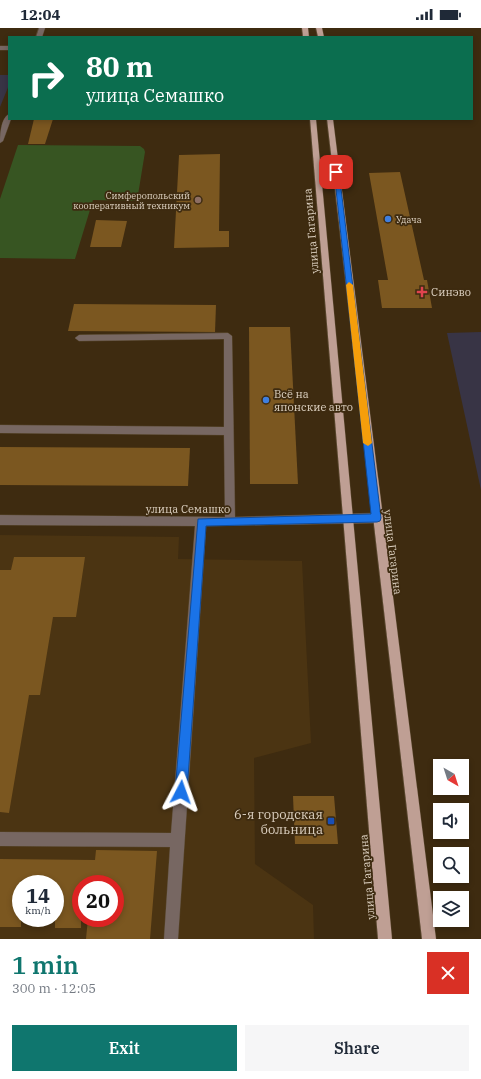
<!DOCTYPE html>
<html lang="en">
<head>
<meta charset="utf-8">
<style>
  :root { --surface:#fff; --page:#f6f6f7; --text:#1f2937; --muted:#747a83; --accent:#0f766e }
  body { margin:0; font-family:"IBM Plex Serif",serif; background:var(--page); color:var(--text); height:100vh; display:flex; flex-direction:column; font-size:15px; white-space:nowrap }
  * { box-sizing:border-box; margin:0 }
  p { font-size:13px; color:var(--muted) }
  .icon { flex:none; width:22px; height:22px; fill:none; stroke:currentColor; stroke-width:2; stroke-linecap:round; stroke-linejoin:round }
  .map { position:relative; height:911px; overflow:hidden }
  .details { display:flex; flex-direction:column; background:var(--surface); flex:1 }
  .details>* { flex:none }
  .guide { position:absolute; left:8px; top:8px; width:465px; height:84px; border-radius:0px; box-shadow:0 2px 6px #0003; background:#0b6e4f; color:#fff; overflow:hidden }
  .needle { width:26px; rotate:141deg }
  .tools { position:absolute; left:433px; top:731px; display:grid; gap:8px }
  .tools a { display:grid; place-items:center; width:36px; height:36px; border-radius:0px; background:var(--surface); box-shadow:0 2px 6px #0003; font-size:20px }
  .speed { position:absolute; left:12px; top:847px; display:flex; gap:8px; font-size:20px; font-weight:700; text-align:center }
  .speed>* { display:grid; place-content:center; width:52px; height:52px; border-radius:50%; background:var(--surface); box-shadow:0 2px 6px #0003; line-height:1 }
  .speed small { font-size:10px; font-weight:400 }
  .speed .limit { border:6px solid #d22; background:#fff; color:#111 }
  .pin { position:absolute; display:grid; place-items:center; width:34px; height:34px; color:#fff; margin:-17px; border-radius:8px; box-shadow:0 2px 6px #0006 }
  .me { position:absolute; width:44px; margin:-22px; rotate:4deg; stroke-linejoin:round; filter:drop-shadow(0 0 3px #0008) }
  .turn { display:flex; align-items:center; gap:14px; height:84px; padding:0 12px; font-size:18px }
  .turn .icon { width:52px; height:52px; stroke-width:2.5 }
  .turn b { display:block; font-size:28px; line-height:34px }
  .round { display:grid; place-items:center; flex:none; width:42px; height:42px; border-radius:0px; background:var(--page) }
  .summary { display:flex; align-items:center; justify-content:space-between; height:68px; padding:0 12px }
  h1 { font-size:24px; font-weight:600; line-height:30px; color:var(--accent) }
  .action { display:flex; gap:8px; margin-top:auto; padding:8px 12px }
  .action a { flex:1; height:46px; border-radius:0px; background:var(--accent); color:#fff; font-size:16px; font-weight:600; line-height:46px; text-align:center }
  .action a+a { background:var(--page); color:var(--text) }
  .status { display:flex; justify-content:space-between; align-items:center; height:28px; padding:0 20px; background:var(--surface); direction:ltr }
  .status svg { height:11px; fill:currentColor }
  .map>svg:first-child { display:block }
  .built { fill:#4b3412; fill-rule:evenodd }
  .education { fill:#383445 }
  .green { fill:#375522 }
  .building { fill:#7b5720 }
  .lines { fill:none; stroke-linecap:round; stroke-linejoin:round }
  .minor-casing { stroke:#57462c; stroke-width:1 }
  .major-casing { stroke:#57462c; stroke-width:1 }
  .minor { fill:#776762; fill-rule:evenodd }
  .major { fill:#bf9f94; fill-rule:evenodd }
  .route { fill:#1a73e8; stroke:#114b97 }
  .slow { fill:#f59e0b }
  .education-dot { fill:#8d6e63; stroke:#3e2b10; stroke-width:1.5 }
  .shop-dot { fill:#3f7fe0; stroke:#3e2b10; stroke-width:1.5 }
  .health-dot { fill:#e0444e; stroke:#3e2b10; stroke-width:1.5 }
  .transit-dot { fill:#1a4fb4; stroke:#3e2b10; stroke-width:1.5 }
  .labels { text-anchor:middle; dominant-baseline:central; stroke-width:3.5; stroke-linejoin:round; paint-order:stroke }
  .far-poi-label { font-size:9px; fill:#ddd1c1; stroke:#3e2b10; text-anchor:end }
  .street-label { font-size:11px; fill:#ddd1c1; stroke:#3e2b10 }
  .poi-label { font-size:11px; fill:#ddd1c1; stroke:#3e2b10; text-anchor:start }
  .near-poi-label { font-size:13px; fill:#ddd1c1; stroke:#3e2b10; text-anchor:end }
</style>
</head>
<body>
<div class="status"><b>12:04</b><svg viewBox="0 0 49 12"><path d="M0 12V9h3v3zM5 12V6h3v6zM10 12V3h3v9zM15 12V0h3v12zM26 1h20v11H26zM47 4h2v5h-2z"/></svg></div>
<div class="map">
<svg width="481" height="911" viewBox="0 0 481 911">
  <rect width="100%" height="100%" fill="#3e2b10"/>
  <!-- built -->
  <path class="built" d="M 0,507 L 179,509 L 178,531 L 302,533 L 311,715 L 254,730 L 255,836 L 313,877 L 314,911 L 0,911 ZM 21,856 L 55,856 L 55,890 L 21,890 ZM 81,856 L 115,856 L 115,890 L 81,890 Z"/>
  <!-- education -->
  <g class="education">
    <path d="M 0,47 L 9,47 L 9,57 L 0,79 Z"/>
    <path d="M 481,304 L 481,462 L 447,305 Z"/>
  </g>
  <!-- green -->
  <path class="green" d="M 18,117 L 140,118 L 144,121 L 145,124 L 137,173 L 93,172 L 75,231 L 0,230 L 0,171 Z"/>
  <!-- building -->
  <g class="building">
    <path d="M 34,91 L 53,91 L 45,116 L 28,116 Z"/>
    <path d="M 220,126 L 219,203 L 229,203 L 229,219 L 174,220 L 179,127 Z"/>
    <path d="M 400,144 L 424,252 L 427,252 L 432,280 L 382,280 L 378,252 L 388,252 L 369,145 Z"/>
    <path d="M 96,192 L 127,193 L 121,219 L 90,219 Z"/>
    <path d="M 74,276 L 216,277 L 215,304 L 68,303 Z"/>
    <path d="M 249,299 L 290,299 L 298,456 L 250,456 Z"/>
    <path d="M 0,419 L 190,420 L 188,458 L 0,457 Z"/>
    <path d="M 14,529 L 85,529 L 76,589 L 53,589 L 40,667 L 29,667 L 9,785 L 0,784 L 0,542 L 11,542 Z"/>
    <path d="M 293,768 L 334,768 L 338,816 L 295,816 Z"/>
    <path d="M 96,822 L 157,823 L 150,911 L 86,911 L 88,890 L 115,890 L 115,856 L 81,856 L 81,900 L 55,900 L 55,856 L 21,856 L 21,899 L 0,899 L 0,831 L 95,832 Z"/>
  </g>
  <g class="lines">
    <defs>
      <g id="minor">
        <path d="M 39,0 L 45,0 L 42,9 L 36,9 Z"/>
        <rect x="0" y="18" width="9" height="4"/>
        <path d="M 9,86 L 9,91 L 11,91 L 3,113 L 0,115 C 0,106 1,90 9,86 Z"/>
        <path d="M 228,305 L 232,308 L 235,489 L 377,485 L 381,487 L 382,490 L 381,493 L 377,495 L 206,498 L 178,911 L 164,911 L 170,819 L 0,818 L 0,804 L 171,805 L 195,498 L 0,497 L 0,487 L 225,489 L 224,407 L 0,405 L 0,397 L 224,399 L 224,311 L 79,313 L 75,310 L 79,307 Z"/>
      </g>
      <g id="major">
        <path d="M 302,0 L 308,0 L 309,9 L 303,9 Z"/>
        <path d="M 316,0 L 322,0 L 324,9 L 318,9 Z"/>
        <path d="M 310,91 L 316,91 L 392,911 L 378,911 Z"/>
        <path d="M 327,91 L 333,91 L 436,911 L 422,911 Z"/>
      </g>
    </defs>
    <!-- minor casing -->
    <use href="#minor" class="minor-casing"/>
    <!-- major casing -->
    <use href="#major" class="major-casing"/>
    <!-- minor -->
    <use href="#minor" class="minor"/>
    <!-- major -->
    <use href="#major" class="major"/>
  </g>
  <!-- route -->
  <path class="route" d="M 334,143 L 339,144 L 381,490 L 380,493 L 377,494 L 206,498 L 187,764 L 185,769 L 181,770 L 177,769 L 175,764 L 198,491 L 371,486 Z"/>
  <!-- slow -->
  <path class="slow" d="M 349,254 L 353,257 L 372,415 L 368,418 L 363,415 L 346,257 Z"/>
  <!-- markers -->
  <circle class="education-dot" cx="198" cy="172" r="4"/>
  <g class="shop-dot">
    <circle cx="388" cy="191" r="4"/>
    <circle cx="266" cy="372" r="4"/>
  </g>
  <path class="health-dot" d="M420 258h4v4h4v4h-4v4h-4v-4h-4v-4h4z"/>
  <rect class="transit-dot" x="327" y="789" width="8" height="8" rx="2"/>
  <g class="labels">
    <!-- far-poi labels -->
    <g class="far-poi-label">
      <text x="190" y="167">Симферопольский<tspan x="190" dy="10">кооперативный техникум</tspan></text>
      <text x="396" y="191" text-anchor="start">Удача</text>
    </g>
    <!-- street labels -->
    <g class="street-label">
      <text transform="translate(311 203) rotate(-95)">улица Гагарина</text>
      <text x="188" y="481">улица Семашко</text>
      <text transform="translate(393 524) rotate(83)">улица Гагарина</text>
      <text transform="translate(367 849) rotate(-95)">улица Гагарина</text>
    </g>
    <!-- poi labels -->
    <g class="poi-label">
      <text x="431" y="264">Синэво</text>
      <text x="274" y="366">Всё на<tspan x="274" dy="13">японские авто</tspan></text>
    </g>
    <!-- near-poi labels -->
    <g class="near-poi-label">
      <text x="323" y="786">6-я городская<tspan x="323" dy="15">больница</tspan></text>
    </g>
  </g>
</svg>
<div class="tools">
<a><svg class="needle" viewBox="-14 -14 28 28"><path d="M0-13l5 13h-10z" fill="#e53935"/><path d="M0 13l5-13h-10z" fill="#747a83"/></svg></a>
<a><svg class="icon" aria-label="sound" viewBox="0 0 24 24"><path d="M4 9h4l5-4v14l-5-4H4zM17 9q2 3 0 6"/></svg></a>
<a><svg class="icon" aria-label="search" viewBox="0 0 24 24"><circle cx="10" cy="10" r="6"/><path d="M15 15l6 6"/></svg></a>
<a><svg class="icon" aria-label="layers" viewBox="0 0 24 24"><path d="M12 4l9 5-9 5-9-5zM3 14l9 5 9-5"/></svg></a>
</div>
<div class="speed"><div>14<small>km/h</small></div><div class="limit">20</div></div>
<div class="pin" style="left:336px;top:144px;background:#d93025"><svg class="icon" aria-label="arrive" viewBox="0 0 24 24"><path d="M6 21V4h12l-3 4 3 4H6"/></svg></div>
<svg class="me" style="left:181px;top:764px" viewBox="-20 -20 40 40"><path d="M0-17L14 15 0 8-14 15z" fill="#1a73e8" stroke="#fff" stroke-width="4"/></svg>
<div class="guide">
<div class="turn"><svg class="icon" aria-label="right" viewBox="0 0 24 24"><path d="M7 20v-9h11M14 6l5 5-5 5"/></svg><div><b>80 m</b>улица Семашко</div></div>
</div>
</div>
<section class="details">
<div class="summary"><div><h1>1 min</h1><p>300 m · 12:05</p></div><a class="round" style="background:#d93025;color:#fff"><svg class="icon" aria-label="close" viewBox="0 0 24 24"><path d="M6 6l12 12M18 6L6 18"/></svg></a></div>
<div class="action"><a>Exit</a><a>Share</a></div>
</section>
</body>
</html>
